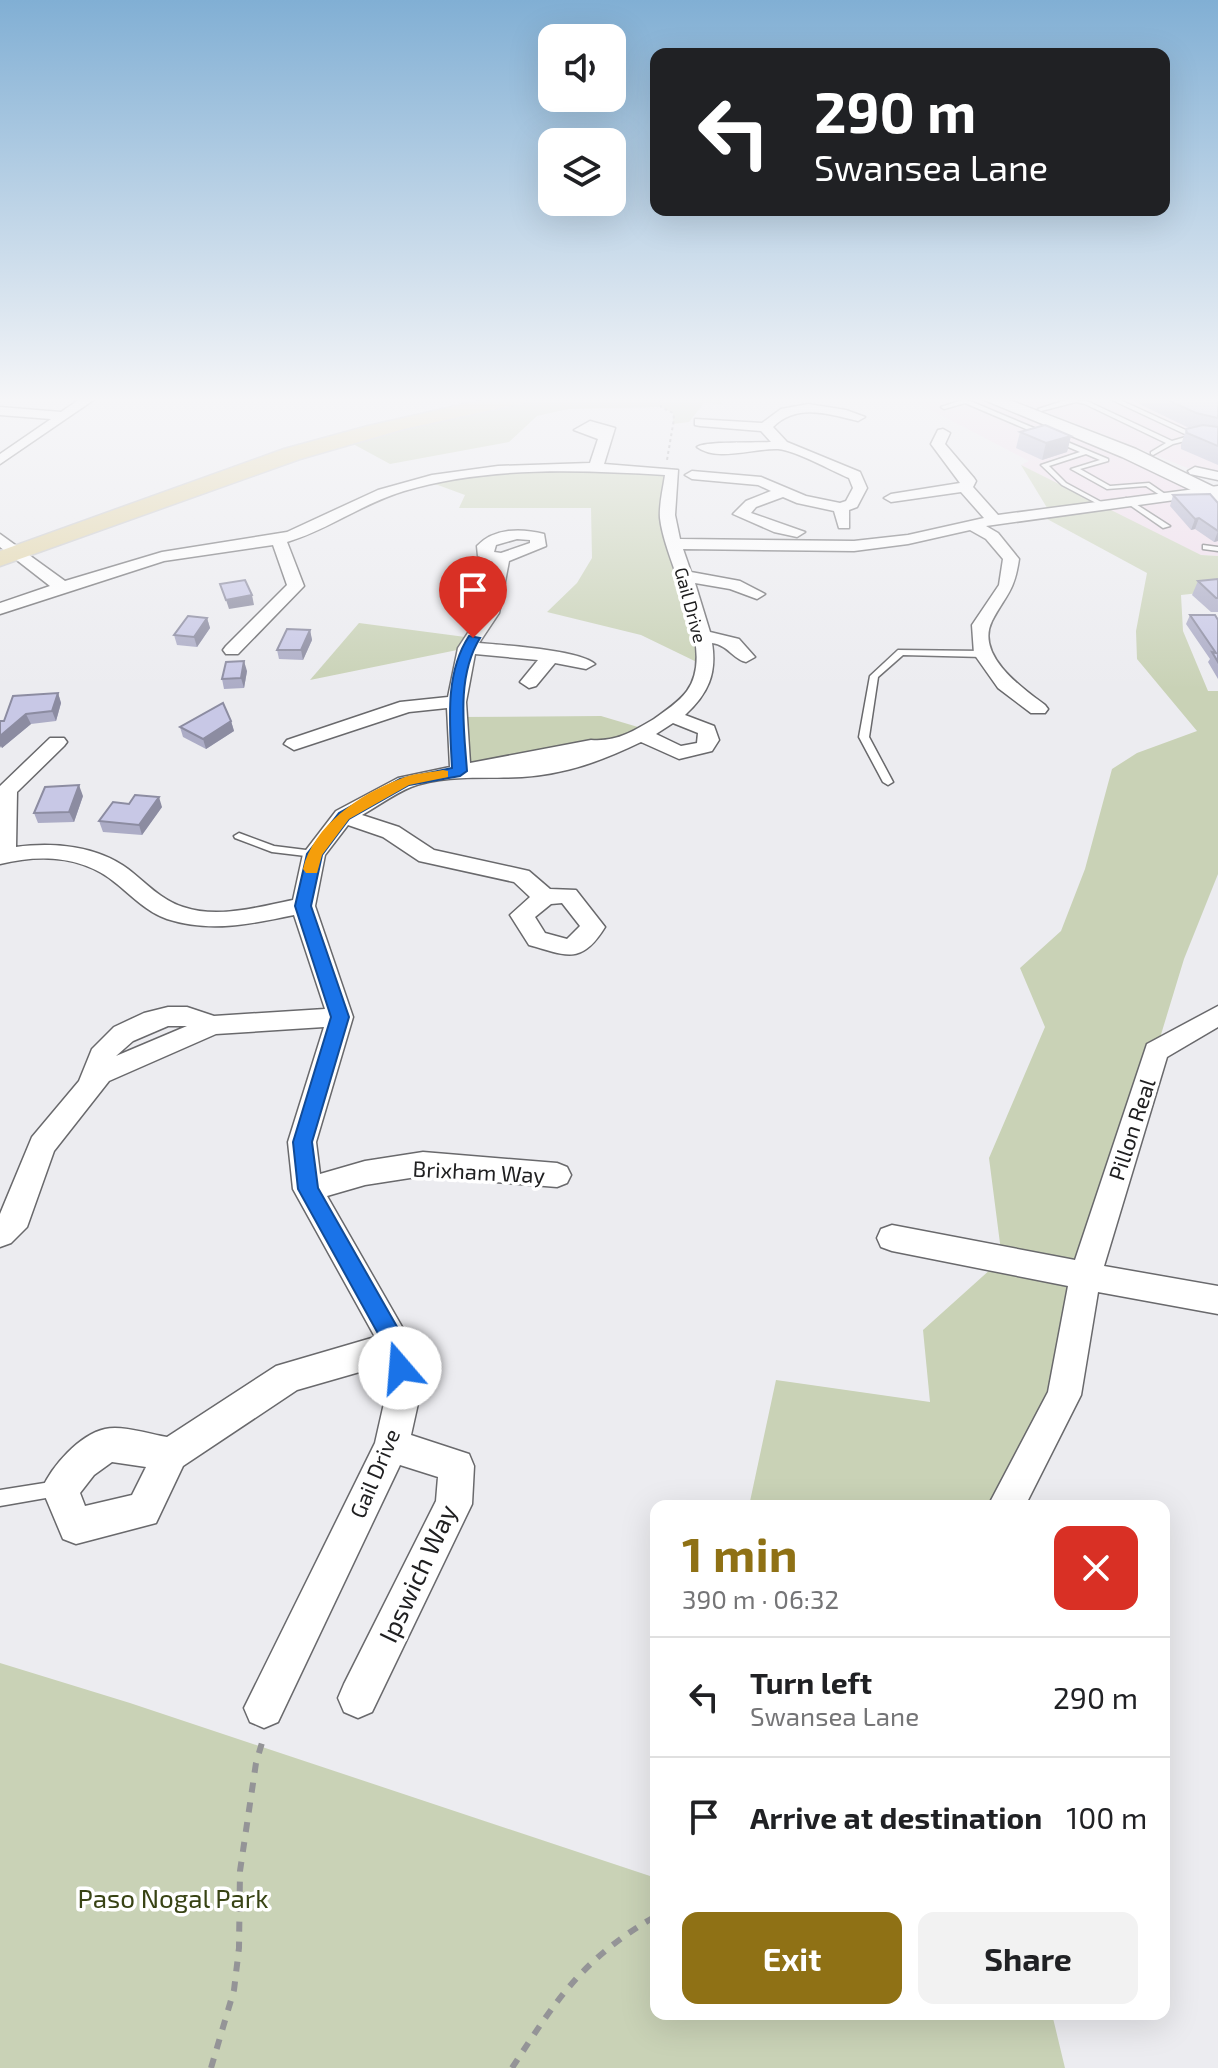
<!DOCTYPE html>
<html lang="en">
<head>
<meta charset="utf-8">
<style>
  :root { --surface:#fff; --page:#f2f2f2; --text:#202124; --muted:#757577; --line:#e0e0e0; --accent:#8f7115 }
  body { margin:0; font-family:"Exo 2",sans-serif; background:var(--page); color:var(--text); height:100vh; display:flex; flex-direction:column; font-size:30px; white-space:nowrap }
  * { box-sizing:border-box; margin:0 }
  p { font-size:26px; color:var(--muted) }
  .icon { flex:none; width:44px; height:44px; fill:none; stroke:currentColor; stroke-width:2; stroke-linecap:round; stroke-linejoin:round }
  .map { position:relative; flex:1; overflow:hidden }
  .side { position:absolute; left:650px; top:1500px; width:520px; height:520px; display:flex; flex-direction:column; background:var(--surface); border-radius:16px; box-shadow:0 8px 32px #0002 }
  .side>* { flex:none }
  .hud { position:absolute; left:650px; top:48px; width:520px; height:168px; border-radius:16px; box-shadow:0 8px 32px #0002; background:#202124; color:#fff; overflow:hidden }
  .tools { position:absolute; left:538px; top:24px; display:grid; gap:16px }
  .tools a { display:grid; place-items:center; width:88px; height:88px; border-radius:16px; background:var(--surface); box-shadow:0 8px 32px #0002; font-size:40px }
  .pin { position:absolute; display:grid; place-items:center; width:68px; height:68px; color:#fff; margin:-82px -34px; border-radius:50% 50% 50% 0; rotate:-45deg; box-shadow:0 0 8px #0007 }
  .pin .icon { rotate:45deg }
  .me { position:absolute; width:88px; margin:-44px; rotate:342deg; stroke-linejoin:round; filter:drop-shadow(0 0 6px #0008) }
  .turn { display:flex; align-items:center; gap:28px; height:168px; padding:0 32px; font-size:36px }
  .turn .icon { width:104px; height:104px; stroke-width:2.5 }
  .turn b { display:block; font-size:56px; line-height:68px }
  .round { display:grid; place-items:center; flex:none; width:84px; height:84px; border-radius:16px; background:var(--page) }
  .summary { display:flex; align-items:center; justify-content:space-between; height:136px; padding:0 32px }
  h1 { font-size:48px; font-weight:700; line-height:60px; color:var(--accent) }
  .button { display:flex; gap:16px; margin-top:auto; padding:16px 32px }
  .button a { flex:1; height:92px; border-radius:16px; background:var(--accent); color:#fff; font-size:32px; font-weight:700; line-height:92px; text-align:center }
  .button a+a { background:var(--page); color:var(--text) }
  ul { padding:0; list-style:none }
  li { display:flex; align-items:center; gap:24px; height:120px; padding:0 32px; border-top:2px solid var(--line) }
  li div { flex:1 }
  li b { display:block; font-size:30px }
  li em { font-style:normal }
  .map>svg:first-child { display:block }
  .commercial { fill:#f0dceb }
  .green { fill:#c9d2b6 }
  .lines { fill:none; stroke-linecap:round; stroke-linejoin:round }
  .service-casing { stroke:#69696c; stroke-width:3 }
  .minor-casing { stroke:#69696c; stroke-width:3 }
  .secondary-casing { stroke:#69696c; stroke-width:3 }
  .primary-casing { stroke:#c9c9ca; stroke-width:3 }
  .path-far1 { stroke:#949497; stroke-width:2; stroke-dasharray:3 3; stroke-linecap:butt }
  .path { stroke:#949497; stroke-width:6; stroke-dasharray:10 10; stroke-linecap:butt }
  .service { fill:#fff; fill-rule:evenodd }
  .minor { fill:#fff; fill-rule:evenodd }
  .secondary { fill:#fff; fill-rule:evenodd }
  .primary { fill:#e1d4a6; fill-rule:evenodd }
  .wall { fill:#acacc6 }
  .shaded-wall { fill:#8c8ca1 }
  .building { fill:#c8c8e6; stroke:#8c8ca1; stroke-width:2 }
  .route { fill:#1a73e8; stroke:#114b97; stroke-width:2 }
  .slow { fill:#f59e0b }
  .labels { text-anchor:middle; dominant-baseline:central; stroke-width:7; stroke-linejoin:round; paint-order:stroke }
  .far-street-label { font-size:18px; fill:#202021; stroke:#fff }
  .street-label { font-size:22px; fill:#202021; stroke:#fff }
  .near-street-label { font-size:26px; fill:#202021; stroke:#fff }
  .near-park-label { font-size:26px; fill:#384314; stroke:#fff }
</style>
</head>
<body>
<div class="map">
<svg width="1218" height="2068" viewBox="0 0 1218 2068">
  <rect width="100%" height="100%" fill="#ececf0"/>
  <!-- commercial -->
  <g class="commercial">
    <path d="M 910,399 L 991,399 L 1218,497 L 1218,556 L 1201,555 L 1096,504 L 1021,465 L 1029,461 Z"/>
    <path d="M 1015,399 L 1218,399 L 1218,476 L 1195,471 Z"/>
  </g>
  <!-- green -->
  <g class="green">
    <path d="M 517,399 L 724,399 L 721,404 L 704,403 L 689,422 L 673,424 L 673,413 L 661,407 L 568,409 L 537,416 L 509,442 L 390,464 L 344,439 Z"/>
    <path d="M 1021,465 L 1201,555 L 1218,556 L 1218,591 L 1181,595 L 1183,631 L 1208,691 L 1218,691 L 1218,874 L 1184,959 L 1156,1051 L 1064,1395 L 1006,1506 L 749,1506 L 776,1380 L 930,1402 L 923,1330 L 1002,1259 L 989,1158 L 1045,1027 L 1020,968 L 1061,931 L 1085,869 L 1112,769 L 1137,753 L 1197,731 L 1137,659 L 1136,631 L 1147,573 L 1036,513 L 1049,511 Z"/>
    <path d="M 495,469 L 665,471 L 666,501 L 705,666 L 641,635 L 547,612 L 577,583 L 592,558 L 591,508 L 459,508 L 465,495 L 427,481 Z"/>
    <path d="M 359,623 L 473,638 L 467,648 L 310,680 Z"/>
    <path d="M 601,716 L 648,730 L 641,734 L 460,771 L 457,717 Z"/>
    <path d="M 0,1663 L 130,1703 L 656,1878 L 656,2014 L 1052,2014 L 1065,2068 L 0,2068 Z"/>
  </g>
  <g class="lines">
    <defs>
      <g id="service">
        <path d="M 965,399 L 1108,459 L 1108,461 L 1080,469 L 1110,486 L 1149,483 L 1168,496 L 1163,497 L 1146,486 L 1107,489 L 1071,469 L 1100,460 L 1086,454 L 1049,466 L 1066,483 L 1103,503 L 1098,504 L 1062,485 L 1041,465 L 1080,452 L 965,403 L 944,409 L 941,407 Z"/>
        <path d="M 1069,399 L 1089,402 L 1172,441 L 1189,436 L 1110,399 L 1118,399 L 1190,432 L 1218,438 L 1218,442 L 1197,438 L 1173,444 L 1153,455 L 1151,454 L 1151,452 L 1166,443 L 1085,404 L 1076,402 L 1041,411 L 1038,409 Z"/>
        <path d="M 1126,498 L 1128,499 L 1170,526 L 1163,528 L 1124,501 L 1124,499 Z"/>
        <path d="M 1203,545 L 1218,547 L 1218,551 L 1203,549 Z"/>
        <path d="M 898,650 L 983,651 L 987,654 L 983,657 L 903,655 L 878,677 L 869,737 L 893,782 L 888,785 L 883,782 L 859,737 L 870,676 Z"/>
        <path d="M 239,833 L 274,846 L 314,851 L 319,854 L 314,857 L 272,852 L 235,838 L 234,836 Z"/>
        <path d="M 57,1481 L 63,1483 L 65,1489 L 63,1495 L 0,1506 L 0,1490 Z"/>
      </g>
      <g id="minor">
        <path d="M 80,399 L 95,399 L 0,464 L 0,454 L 51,419 L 0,415 L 0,407 L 61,412 Z"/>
        <path d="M 808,404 L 846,410 L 865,417 L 858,421 C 828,414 797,403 773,427 L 787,442 L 860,472 L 867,488 L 857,507 L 849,510 L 849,528 L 839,528 L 834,511 L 797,503 L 783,497 L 756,507 L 751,513 L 805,532 L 797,537 L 774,532 L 733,514 L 746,501 L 771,491 L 758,485 L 692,479 L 685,475 L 692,471 L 761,477 L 806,496 L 840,503 L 846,501 L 853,488 L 849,478 C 830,470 797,451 778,449 C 754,448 717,462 697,447 C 705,441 756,443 771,442 L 761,431 L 700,426 L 695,425 L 695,419 L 762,423 L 781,409 Z"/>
        <path d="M 590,421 L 615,428 L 604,464 L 678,470 L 675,515 L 680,539 L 854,541 L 908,535 L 984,518 L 961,492 L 891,502 L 884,498 L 891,494 L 960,483 L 931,444 L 938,430 L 943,429 L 950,433 L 945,444 L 974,478 L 976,481 L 973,487 L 998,515 L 1218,486 L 1218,494 L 986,526 L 998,533 L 1019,559 C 1014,593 1006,594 992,621 C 975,655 1022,688 1045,705 L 1048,709 L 1045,713 L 1031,713 L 998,688 L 974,654 L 972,625 L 999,585 L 1003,559 L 986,539 L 970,530 L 908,544 L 854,551 L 683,549 L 691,572 L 740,581 L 765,594 L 757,599 L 730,589 L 695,583 L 710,632 L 739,639 L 755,657 L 746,662 C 733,659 728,645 712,643 C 717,674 708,694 685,715 L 714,726 L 719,740 L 712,751 L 679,759 L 641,742 C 602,761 566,774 522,777 C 486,779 446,774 411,787 C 394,794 378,806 362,815 L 399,827 L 434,850 L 529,871 L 550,889 L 576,890 L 605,927 C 581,966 566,955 529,945 L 510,915 L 530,897 L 514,882 L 419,861 L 383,837 L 348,825 L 325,855 L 315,906 L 353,1017 L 316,1142 L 320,1174 L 365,1161 L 423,1152 L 557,1163 L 567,1167 L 571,1175 L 567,1183 L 557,1187 L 423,1176 L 365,1185 L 327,1196 L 413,1346 L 421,1390 L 411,1435 L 469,1454 L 474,1466 L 472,1504 L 372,1712 L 358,1718 L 344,1712 L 338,1698 L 344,1684 L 436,1501 L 438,1477 L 400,1465 L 278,1722 L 264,1728 L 250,1722 L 244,1708 L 375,1443 L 387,1390 L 384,1365 L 297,1390 L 183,1466 L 156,1523 L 76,1544 L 63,1539 L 42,1489 C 52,1466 79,1435 105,1429 C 122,1425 149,1434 167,1437 L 276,1366 L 375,1337 L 293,1189 L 288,1142 L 324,1027 L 216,1034 L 109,1081 L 54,1151 L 27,1227 L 11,1243 L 0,1247 L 0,1214 L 32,1137 L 79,1081 L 92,1049 L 114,1027 L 144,1013 L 168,1007 L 187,1007 L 214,1016 L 325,1009 L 294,915 C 251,924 210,933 167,919 C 147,912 133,897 117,884 C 84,856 41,854 0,864 L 0,786 L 50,738 L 64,738 L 67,742 L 64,746 L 17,792 L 16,847 C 54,842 97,846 128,869 C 146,883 161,900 183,907 C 218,919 258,907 293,900 L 303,854 L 336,811 L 398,778 L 450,767 L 447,708 L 409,712 L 294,750 L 284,744 L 287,740 L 400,702 L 448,697 L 458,648 L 481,613 L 493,562 L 478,556 L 477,546 C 494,528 521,528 544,534 L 546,546 L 509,561 L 499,613 L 479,643 C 502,645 580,650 595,664 L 586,669 L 555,663 L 536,686 L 529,688 L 520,682 L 538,660 L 475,654 L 466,702 L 470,763 L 591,740 C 616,742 632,732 654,719 C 665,711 679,702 687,691 C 718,648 665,565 660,518 C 659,504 663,489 665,475 C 579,470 488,466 404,491 C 363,503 328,530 287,542 L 304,586 L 238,654 L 226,654 L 223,650 L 226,646 L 287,585 L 273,545 L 164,561 L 0,614 L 0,603 L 50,586 L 0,547 L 0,534 L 65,581 L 162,552 L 287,532 L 378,490 L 432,475 L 498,466 L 590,463 L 598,439 L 574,430 ZM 517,539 L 530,540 L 530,543 L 501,553 L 494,552 L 496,545 ZM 673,723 L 698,733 L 697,743 L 681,746 L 656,734 ZM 562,903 L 580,926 L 567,939 L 545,933 L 535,917 L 551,904 ZM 168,1026 L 187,1026 L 116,1056 L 133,1041 ZM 112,1462 L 146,1467 L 132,1495 L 85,1506 L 80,1493 L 94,1475 Z"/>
        <path d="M 1195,467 L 1218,472 L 1218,480 L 1190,474 L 1188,471 Z"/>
        <path d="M 1218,1006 L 1218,1027 L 1167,1057 L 1104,1266 L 1218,1286 L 1218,1314 L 1098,1292 L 1081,1395 L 1025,1506 L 988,1506 L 1048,1392 L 1068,1286 L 892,1251 L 881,1247 L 877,1238 L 881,1229 L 892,1225 L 1075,1260 L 1147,1044 Z"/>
      </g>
      <path id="secondary" d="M 982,399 L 1007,399 L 1136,449 L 1218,489 L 1218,503 L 1122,457 Z"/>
      <path id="primary" d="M 487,399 L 527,399 L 524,403 L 404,429 L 300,459 L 0,566 L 0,551 L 284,449 L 368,426 Z"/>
    </defs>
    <!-- service casing -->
    <use href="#service" class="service-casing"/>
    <!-- minor casing -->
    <use href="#minor" class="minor-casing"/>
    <!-- secondary casing -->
    <use href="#secondary" class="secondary-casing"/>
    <!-- primary casing -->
    <use href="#primary" class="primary-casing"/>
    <!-- path-far1 -->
    <path class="path-far1" d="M 660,399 L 661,407 L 673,413 L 674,419 L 667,460"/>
    <!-- path -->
    <g class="path">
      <path d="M 211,2068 L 234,1990 L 239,1948 L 240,1871 L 256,1763 L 264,1736"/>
      <path d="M 512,2068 C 556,2000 583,1958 656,1916"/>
    </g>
    <!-- service -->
    <use href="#service" class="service"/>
    <!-- minor -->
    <use href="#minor" class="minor"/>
    <!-- secondary -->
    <use href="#secondary" class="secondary"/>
    <!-- primary -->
    <use href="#primary" class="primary"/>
  </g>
  <!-- wall -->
  <g class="wall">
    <path d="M 1129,399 L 1218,399 L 1218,465 L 1181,449 L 1181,445 L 1186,429 L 1189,428 Z"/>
    <path d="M 1020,432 L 1071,436 L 1067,452 L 1042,460 L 1016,448 Z"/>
    <path d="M 1173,495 L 1218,503 L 1218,541 L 1214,542 L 1195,529 L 1191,530 L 1170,506 Z"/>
    <path d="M 1218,579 L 1218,612 L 1211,612 L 1192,595 L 1198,581 Z"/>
    <path d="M 1190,615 L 1218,620 L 1218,679 L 1208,662 L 1210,659 L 1186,624 Z"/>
    <path d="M 207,618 L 210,628 L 197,647 L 177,645 L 174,635 Z"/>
    <path d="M 310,630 L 312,640 L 303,660 L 279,659 L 277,650 Z"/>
    <path d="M 247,671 L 244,688 L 224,689 L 222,679 Z"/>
    <path d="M 58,693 L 61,703 L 56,721 L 31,724 L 2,748 L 1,746 L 4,721 Z"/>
    <path d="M 231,721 L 234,731 L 206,749 L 183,737 L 180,727 Z"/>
    <path d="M 83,796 L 74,822 L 38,823 L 34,813 Z"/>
    <path d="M 162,807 L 142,835 L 103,832 L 99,821 Z"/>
  </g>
  <!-- shaded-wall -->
  <g class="shaded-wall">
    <path d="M 1071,436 L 1067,452 L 1042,460 L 1046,443 Z"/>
    <path d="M 1199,518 L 1195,529 L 1191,530 L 1195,519 Z"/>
    <path d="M 1218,531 L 1218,541 L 1214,542 Z"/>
    <path d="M 252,595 L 254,605 L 229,609 L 226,600 Z"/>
    <path d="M 207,618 L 210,628 L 197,647 L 194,637 Z"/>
    <path d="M 310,630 L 312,640 L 303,660 L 301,650 Z"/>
    <path d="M 244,661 L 247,671 L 244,688 L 241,678 Z"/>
    <path d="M 58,693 L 61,703 L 56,721 L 52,711 Z"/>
    <path d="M 26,714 L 31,724 L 2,748 L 1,746 L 0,748 L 0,731 Z"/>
    <path d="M 231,721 L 234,731 L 206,749 L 203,739 Z"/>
    <path d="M 79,785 L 83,796 L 74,822 L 69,812 Z"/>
    <path d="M 159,797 L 162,807 L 142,835 L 139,825 Z"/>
  </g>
  <!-- building -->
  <g class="building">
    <path d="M 1166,399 L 1218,399 L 1218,418 L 1196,413 Z"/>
    <path d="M 1045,425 L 1071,436 L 1046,443 L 1020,432 Z"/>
    <path d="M 1203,425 L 1218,427 L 1218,446 L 1187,433 L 1186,429 Z"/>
    <path d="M 1210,494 L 1218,503 L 1218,531 L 1199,518 L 1195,519 L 1173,495 Z"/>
    <path d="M 1218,579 L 1218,598 L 1216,598 L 1198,581 Z"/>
    <path d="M 245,580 L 252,595 L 226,600 L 220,584 Z"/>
    <path d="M 1190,615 L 1215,615 L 1218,620 L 1218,662 L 1212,652 L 1216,653 Z"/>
    <path d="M 188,616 L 207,618 L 194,637 L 174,635 Z"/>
    <path d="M 287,629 L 310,630 L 301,650 L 277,650 Z"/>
    <path d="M 244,661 L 241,678 L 222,679 L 226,662 Z"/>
    <path d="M 58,693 L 52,711 L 26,714 L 0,736 L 0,721 L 4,721 L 13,696 Z"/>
    <path d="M 223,703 L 231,721 L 203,739 L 180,727 Z"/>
    <path d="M 79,785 L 69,812 L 34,813 L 45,787 Z"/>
    <path d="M 135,795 L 159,797 L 139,825 L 99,821 L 113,802 L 129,804 Z"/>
  </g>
  <!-- sky -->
  <linearGradient id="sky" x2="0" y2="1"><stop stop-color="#81afd4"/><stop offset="0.58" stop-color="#f6f6f8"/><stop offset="1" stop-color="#f6f6f8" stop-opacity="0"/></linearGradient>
  <rect width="1218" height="689" fill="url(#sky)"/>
  <!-- route -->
  <path class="route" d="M 469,636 L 480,638 C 456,677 464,729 467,771 L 460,776 L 409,785 L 349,819 L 322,855 L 311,906 L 349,1017 L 312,1142 L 318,1188 L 408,1346 L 412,1368 L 409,1376 L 400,1379 L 392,1376 L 386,1348 L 298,1189 L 293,1142 L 331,1017 L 295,906 L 307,854 L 339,813 L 400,779 L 452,768 C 450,725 444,674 469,636 Z"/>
  <!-- slow -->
  <path class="slow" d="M 443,770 L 448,771 L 448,777 L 409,785 L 349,819 L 322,855 L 317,873 L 306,873 L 303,869 C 313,826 360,794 400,779 C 413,773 429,773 443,770 Z"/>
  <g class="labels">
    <!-- far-street labels -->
    <g class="far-street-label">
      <text transform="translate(691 605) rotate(75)">Gail Drive</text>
    </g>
    <!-- street labels -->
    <g class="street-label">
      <text transform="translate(1131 1129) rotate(-72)">Pillon Real</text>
      <text transform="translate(479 1171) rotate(3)">Brixham Way</text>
      <text transform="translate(374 1473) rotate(-67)">Gail Drive</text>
    </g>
    <!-- near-street labels -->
    <g class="near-street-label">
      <text transform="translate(417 1573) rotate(-65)">Ipswich Way</text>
    </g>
    <!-- near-park labels -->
    <g class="near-park-label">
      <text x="173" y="1897">Paso Nogal Park</text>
    </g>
  </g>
</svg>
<div class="tools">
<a><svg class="icon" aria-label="sound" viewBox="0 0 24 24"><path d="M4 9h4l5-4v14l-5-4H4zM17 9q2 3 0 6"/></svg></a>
<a><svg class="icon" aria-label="layers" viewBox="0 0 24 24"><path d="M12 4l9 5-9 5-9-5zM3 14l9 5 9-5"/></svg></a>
</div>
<div class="pin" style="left:473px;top:638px;background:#d93025"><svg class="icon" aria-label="arrive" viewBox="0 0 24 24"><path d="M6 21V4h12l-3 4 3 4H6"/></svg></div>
<svg class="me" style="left:400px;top:1368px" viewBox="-20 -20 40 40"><circle r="19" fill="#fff"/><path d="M0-13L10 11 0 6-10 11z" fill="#1a73e8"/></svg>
<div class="hud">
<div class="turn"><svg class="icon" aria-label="left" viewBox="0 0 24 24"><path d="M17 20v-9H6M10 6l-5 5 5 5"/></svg><div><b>290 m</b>Swansea Lane</div></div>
</div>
<section class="side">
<div class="summary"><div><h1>1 min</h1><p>390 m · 06:32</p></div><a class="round" style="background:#d93025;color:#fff"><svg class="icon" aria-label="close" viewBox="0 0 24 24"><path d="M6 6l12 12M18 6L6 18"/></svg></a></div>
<ul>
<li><svg class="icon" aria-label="left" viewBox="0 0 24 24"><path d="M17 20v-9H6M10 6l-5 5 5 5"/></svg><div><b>Turn left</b><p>Swansea Lane</p></div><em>290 m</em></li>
<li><svg class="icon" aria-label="arrive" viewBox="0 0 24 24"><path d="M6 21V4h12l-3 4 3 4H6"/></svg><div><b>Arrive at destination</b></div><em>100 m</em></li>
</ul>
<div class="button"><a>Exit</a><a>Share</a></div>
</section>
</div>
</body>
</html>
